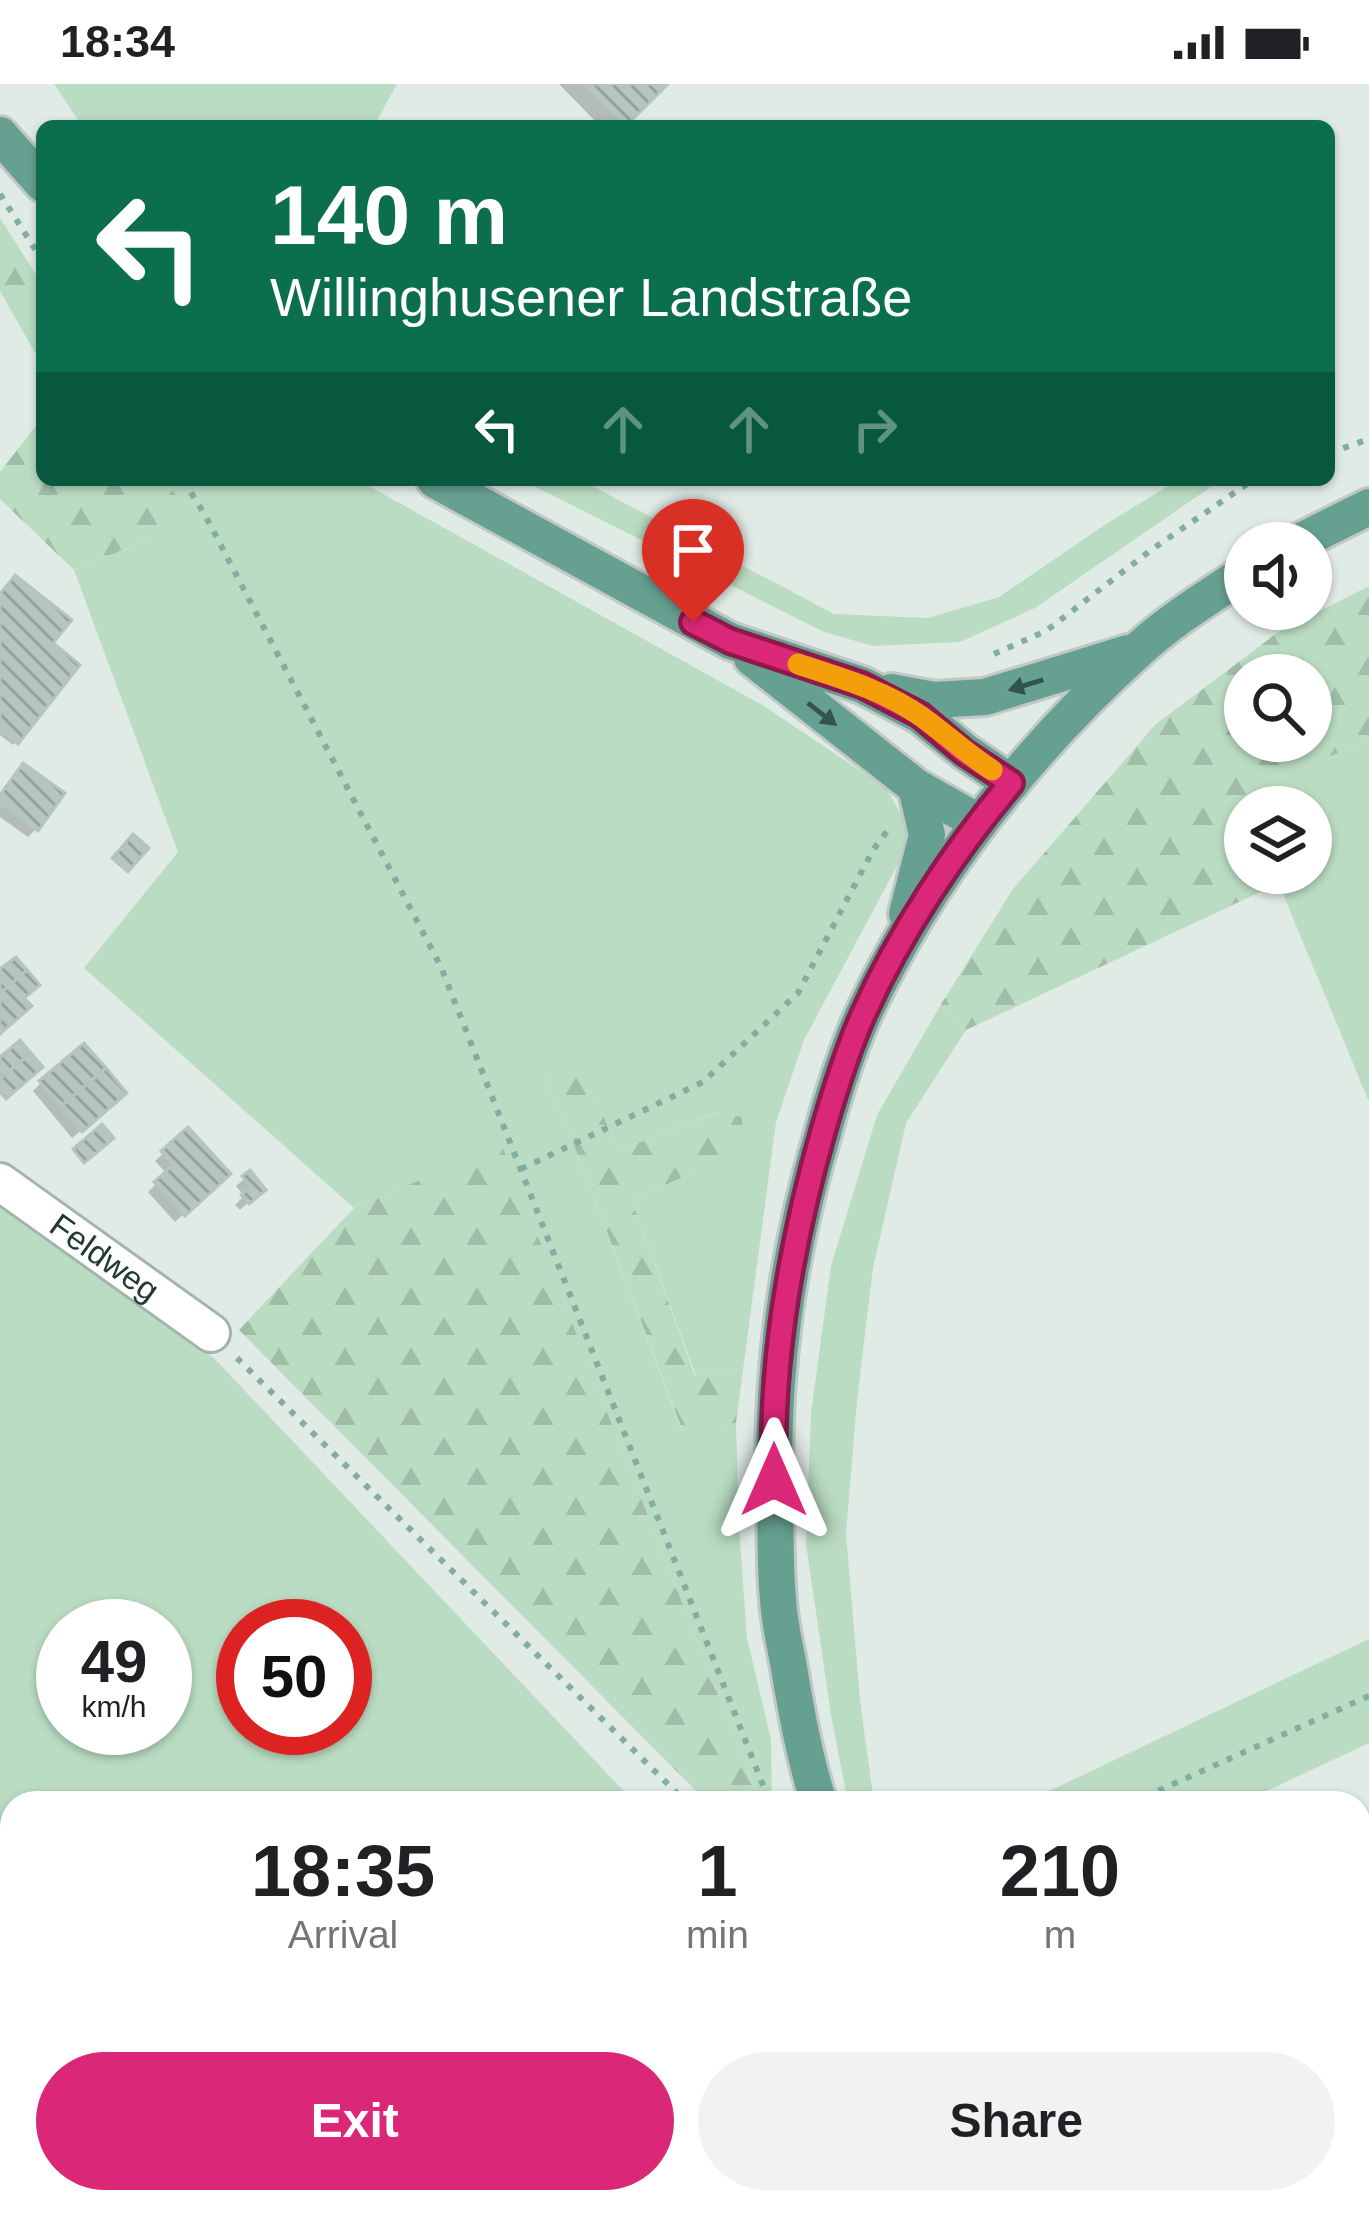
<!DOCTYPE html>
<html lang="en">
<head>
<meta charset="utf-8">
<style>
  :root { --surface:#fff; --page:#f2f2f2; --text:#202124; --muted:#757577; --accent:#db2777 }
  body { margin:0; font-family:Arial,sans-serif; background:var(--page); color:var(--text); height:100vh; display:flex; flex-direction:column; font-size:45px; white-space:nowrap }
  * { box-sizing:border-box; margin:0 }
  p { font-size:39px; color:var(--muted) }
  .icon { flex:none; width:66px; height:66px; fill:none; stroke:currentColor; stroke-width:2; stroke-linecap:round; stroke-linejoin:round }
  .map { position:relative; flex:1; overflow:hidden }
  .details { position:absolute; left:0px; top:1707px; width:1371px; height:423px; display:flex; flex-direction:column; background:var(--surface); border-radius:36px 36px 0 0; box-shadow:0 3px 9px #0004 }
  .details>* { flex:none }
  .top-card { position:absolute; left:36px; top:36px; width:1299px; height:366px; border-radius:18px; box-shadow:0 3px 9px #0004; background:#0b6e4f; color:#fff; overflow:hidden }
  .tools { position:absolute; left:1224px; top:438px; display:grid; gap:24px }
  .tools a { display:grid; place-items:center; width:108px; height:108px; border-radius:50%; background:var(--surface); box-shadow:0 3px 9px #0004; font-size:60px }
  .speed { position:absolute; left:36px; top:1515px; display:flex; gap:24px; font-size:60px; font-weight:700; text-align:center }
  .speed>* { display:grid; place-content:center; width:156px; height:156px; border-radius:50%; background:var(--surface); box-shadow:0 3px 9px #0004; line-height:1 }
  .speed small { font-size:30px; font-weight:400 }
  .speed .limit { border:18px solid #d22; background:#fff; color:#111 }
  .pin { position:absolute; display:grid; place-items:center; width:102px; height:102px; color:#fff; margin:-123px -51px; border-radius:50% 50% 50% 0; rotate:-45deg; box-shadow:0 0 12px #0007 }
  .pin .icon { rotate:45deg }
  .me { position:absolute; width:132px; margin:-66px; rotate:0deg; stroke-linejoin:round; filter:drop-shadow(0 0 9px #0008) }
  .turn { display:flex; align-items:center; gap:42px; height:252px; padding:0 36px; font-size:54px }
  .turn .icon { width:156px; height:156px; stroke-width:2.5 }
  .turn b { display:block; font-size:84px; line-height:102px }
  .lanes { display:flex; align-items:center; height:114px; padding:0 36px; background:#0003; justify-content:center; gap:60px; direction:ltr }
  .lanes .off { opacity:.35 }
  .eta { display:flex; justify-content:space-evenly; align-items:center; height:204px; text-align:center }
  .eta b { font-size:72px; font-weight:600; line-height:84px }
  .cta { display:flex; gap:24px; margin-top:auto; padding:24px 36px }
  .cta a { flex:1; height:138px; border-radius:72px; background:var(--accent); color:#fff; font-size:48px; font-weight:600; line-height:138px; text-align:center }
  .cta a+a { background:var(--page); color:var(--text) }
  .status { display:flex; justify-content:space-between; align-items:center; height:84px; padding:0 60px; background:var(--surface); direction:ltr }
  .status svg { height:33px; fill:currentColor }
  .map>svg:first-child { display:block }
  .grass { fill:#badcc2; fill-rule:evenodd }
  .forest { fill:url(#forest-firs); fill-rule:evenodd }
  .park { fill:url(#park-dots) }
  .shadow { fill:#0003 }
  .building { fill:url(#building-back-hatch); stroke:#b3c5bd; stroke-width:3 }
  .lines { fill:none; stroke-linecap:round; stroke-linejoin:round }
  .minor-casing { stroke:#a4b3ad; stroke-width:42 }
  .major-casing { stroke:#c1c8c6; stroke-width:42 }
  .path { stroke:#81aea0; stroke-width:6; stroke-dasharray:6 9; stroke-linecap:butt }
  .minor { stroke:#fff; stroke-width:36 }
  .major { stroke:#66a090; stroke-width:36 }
  .oneway { fill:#32544b }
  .route-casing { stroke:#8e194d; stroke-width:30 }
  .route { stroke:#db2777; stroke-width:21 }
  .slow { stroke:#f59e0b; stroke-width:21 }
  .labels { text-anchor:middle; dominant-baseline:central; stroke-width:9; stroke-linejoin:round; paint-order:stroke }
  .street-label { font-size:33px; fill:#213b34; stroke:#f1f8f4 }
</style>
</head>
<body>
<div class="status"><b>18:34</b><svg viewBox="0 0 49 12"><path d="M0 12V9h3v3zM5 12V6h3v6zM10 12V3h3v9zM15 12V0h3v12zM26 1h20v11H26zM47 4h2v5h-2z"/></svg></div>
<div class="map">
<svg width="1369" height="2129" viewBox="0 0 1369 2129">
  <defs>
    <pattern id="forest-firs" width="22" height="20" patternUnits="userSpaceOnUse" patternTransform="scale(3)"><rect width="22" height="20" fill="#badcc2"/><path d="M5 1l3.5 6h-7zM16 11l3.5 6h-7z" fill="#a0bea7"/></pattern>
    <pattern id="park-dots" width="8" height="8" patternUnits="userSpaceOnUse" patternTransform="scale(3)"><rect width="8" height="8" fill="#badcc2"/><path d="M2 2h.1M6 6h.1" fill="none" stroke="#a0bea7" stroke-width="1.8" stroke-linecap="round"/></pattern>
    <pattern id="building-back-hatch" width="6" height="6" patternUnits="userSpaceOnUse" patternTransform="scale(3)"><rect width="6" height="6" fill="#b6c6bf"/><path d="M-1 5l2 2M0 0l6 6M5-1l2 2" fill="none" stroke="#94a29c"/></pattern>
  </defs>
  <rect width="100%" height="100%" fill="#e1ebe6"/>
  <!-- grass -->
  <g class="grass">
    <path d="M 54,0 L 397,0 L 374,42 L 82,42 Z"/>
    <path d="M 166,396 L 358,396 L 764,622 L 886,704 L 908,742 L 906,765 L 804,956 L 776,1038 L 743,1286 L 696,1292 L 632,1117 L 742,1064 L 718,1028 L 620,1066 L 578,983 L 543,989 L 567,1043 L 682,1347 L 736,1339 L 739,1443 L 747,1554 L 771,1656 L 772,1719 L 761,1719 L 502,1062 L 354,1124 L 84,884 L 178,768 L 74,486 L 191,437 Z"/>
    <path d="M 522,396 L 581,396 L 834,530 L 928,534 L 999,513 L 1106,440 L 1178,396 L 1221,396 L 1035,524 L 960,558 L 873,562 L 824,548 Z"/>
    <path d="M 1369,656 L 1369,1018 L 1279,800 L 1301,789 L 1311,789 L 1311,784 L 1316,781 L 1311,770 L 1311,723 L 1292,723 L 1280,693 Z"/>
    <path d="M 940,922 L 966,946 L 906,1039 L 873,1184 L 857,1317 L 846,1450 L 860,1616 L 874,1719 L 848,1719 L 831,1631 L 806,1460 L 811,1329 L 831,1182 L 877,1031 Z"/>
    <path d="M 0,1117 L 214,1274 L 635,1719 L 12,1719 L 12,2118 L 308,2118 L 296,2129 L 0,2129 ZM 63,1542 L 165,1542 L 165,1644 L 63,1644 ZM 243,1542 L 345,1542 L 345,1644 L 243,1644 Z"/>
    <path d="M 1369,1555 L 1369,1659 L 1241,1719 L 1024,1719 Z"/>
  </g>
  <!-- forest -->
  <g class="forest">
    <path d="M 0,134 L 42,200 L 42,281 L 0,207 Z"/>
    <path d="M 42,334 L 42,396 L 166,396 L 192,437 L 74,486 L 0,415 L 0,388 Z"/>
    <path d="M 1369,502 L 1369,656 L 1281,693 L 1292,723 L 1245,723 L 1245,789 L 1301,789 L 966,946 L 940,922 L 1013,805 L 1155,641 L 1277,549 ZM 1311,591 L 1311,657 L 1245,657 L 1245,591 Z"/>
    <path d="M 578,982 L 620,1066 L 719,1028 L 742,1033 L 743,1064 L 632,1117 L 695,1292 L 743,1286 L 736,1339 L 683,1348 L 567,1043 L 543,989 Z"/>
    <path d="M 502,1061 L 761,1719 L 708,1719 L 239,1246 L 354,1124 Z"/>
  </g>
  <!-- park -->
  <path class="park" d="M 308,2118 L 723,2118 L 711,2129 L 296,2129 Z"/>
  <!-- shadow -->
  <g class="shadow">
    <path d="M 559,0 L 664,0 L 622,42 L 600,42 Z"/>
    <path d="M 0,514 L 76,581 L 13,661 L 0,651 Z"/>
    <path d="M 0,712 L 36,745 L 28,753 L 0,733 Z"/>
    <path d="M 41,999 L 115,1017 L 72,1054 L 33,1007 Z"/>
    <path d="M 188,1047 L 227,1090 L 175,1138 L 148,1108 L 167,1090 L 155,1077 Z"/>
    <path d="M 250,1090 L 254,1113 L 240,1126 L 235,1121 L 244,1112 L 236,1102 Z"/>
  </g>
  <!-- building -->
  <g class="building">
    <path d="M 584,0 L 668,0 L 626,42 Z"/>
    <path d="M 15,491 L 72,536 L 53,559 L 80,581 L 18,660 L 0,646 L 0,510 Z"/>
    <path d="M 23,679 L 65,709 L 38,747 L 0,720 L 0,711 Z"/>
    <path d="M 133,750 L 149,764 L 128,788 L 112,774 Z"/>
    <path d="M 16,873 L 27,886 L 0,910 L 0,885 Z"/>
    <path d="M 27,886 L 40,901 L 24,914 L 32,922 L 0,950 L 0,910 Z"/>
    <path d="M 20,956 L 31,969 L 0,995 L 0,973 Z"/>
    <path d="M 84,959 L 106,984 L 60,1023 L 39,997 Z"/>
    <path d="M 31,969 L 43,983 L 6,1015 L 0,1008 L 0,995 Z"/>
    <path d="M 106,984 L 127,1009 L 82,1048 L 60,1023 Z"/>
    <path d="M 102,1040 L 114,1054 L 84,1079 L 73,1065 Z"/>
    <path d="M 188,1043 L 231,1090 L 185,1132 L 154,1098 L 173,1081 L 161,1067 Z"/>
    <path d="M 250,1086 L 266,1106 L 249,1120 L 241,1111 L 251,1103 L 242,1092 Z"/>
  </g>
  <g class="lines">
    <defs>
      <g id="minor">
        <path id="s1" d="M 0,1098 L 211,1249"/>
      </g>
      <g id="major">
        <path d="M 0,51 L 42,99"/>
        <path d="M 435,396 L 730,557 L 862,601 L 920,631 L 964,667 L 1011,699"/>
        <path d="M 1297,459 L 1369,423"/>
        <path d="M 752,574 L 916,703 L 978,738"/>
        <path d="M 891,608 L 934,616 L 985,613 L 1128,569"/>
        <path d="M 907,830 L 927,751 L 916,703"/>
        <path d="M 819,1719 C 804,1672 796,1626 788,1578 C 784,1557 779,1536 778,1515 C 775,1485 776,1455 775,1425 C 770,1294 786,1174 823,1049 C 834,1008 847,967 864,929 C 928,792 1024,670 1135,569 C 1168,538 1207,514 1245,489"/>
        <path d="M 1002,2118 L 1008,2129"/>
      </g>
    </defs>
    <!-- minor casing -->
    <use href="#minor" class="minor-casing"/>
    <!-- major casing -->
    <use href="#major" class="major-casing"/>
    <!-- path -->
    <g class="path">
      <path d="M 0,110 L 42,176"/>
      <path d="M 1329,369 L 1369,355"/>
      <path d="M 183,396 L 205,431 L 441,883 L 770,1719"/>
      <path d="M 994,570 L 1046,547 L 1151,466 L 1253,396"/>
      <path d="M 521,1085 L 703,998 L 798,909 L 873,766 L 888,746"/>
      <path d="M 237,1274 L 687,1719"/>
      <path d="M 1131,1719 L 1369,1612"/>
      <path d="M 934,2118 L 940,2129"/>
      <path d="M 955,2118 L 961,2129"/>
      <path d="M 1092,2118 L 1098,2129"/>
    </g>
    <!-- minor -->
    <use href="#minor" class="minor"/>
    <!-- major -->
    <use href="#major" class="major"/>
  </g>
  <!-- one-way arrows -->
  <defs><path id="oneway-solid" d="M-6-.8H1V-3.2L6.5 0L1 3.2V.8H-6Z" transform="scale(3)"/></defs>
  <g class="oneway">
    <use href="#oneway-solid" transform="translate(1026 601) rotate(163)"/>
    <use href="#oneway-solid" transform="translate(822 630) rotate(38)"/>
  </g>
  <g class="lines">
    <defs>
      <path id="route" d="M 693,538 L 730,557 L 862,601 L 920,631 L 964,668 L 1011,699 C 954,767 899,850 863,931 C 847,967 835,1006 824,1044 C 791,1159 770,1276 774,1396"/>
    </defs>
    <!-- route casing -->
    <use href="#route" class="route-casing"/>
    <!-- route -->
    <use href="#route" class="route"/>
    <!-- slow -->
    <path class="slow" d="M 798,580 C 841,594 886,607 922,633 C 946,650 967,670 992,686"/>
  </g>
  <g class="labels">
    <!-- street labels -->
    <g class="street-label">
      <text stroke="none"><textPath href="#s1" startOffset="129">Feldweg</textPath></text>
    </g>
  </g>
</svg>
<div class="tools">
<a><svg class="icon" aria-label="sound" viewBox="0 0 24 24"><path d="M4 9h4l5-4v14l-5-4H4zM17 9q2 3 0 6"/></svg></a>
<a><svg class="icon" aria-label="search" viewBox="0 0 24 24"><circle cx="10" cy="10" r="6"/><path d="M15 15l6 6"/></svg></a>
<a><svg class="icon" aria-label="layers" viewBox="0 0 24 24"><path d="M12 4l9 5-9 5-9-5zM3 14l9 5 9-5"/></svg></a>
</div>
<div class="speed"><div>49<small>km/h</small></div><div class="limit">50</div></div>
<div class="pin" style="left:693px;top:538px;background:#d93025"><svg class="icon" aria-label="arrive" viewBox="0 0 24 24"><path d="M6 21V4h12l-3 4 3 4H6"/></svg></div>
<svg class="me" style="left:774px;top:1396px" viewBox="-20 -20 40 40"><path d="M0-17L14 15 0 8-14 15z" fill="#db2777" stroke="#fff" stroke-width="4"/></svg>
<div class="top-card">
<div class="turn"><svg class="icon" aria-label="left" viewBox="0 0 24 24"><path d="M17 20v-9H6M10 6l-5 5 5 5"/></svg><div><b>140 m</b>Willinghusener Landstraße</div></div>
<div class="lanes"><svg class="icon" aria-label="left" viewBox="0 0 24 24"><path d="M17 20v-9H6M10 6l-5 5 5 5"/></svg><svg class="icon off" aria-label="ahead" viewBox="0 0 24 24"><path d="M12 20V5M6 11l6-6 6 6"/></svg><svg class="icon off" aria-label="ahead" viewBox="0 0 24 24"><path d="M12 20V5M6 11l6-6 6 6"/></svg><svg class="icon off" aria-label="right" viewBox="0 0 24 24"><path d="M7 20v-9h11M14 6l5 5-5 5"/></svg></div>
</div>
<section class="details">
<div class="eta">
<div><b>18:35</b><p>Arrival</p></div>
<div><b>1</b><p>min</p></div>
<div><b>210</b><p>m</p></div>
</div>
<div class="cta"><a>Exit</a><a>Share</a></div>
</section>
</div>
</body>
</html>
